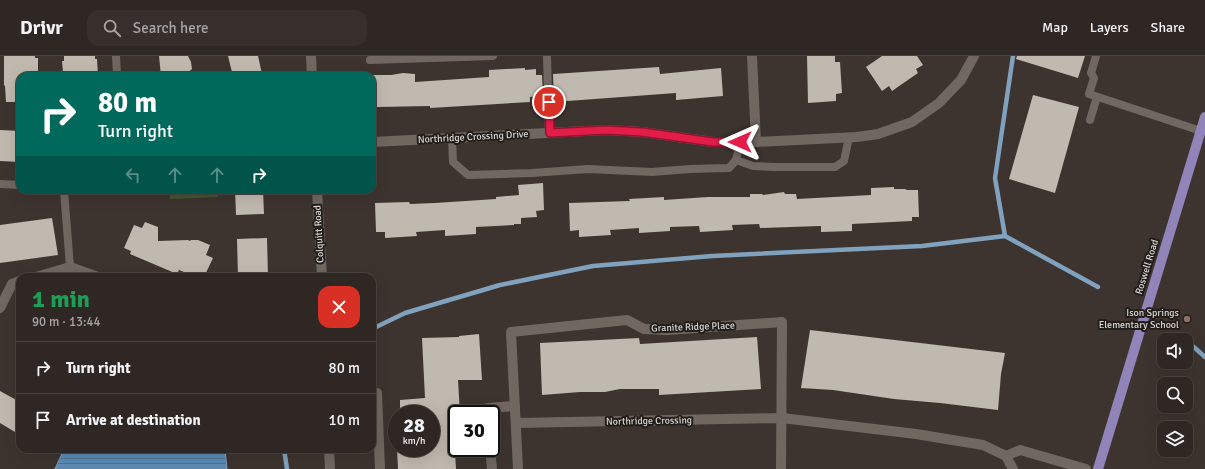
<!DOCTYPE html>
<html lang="en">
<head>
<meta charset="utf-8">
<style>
  :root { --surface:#2e2723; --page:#362f2b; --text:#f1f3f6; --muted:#a7a5a6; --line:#494441 }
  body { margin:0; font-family:Signika,sans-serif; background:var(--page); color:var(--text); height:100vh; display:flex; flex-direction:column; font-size:15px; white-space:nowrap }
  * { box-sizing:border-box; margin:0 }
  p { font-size:13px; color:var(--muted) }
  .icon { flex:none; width:22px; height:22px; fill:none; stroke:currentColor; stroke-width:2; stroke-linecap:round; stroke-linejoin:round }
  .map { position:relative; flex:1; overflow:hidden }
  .drawer { position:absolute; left:16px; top:217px; width:360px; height:180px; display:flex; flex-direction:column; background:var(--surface); border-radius:12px; box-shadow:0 4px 16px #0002,0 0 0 1px var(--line) }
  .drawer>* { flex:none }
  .guide { position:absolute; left:16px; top:16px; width:360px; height:122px; border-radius:12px; box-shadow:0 4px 16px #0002,0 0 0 1px var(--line); background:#00695c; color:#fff; overflow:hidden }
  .buttons { position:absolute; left:1157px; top:277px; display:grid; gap:8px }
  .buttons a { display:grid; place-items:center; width:36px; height:36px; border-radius:8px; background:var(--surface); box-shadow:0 4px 16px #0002,0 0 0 1px var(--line); font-size:20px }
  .speed { position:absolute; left:388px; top:349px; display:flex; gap:8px; font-size:20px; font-weight:700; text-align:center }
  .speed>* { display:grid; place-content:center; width:52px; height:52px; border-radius:50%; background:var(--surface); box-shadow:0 4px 16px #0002,0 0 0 1px var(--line); line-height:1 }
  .speed small { font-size:10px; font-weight:400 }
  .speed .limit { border:2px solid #111; border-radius:6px; background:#fff; color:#111 }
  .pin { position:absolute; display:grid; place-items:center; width:34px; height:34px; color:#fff; margin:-17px; border:2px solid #fff; border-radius:50%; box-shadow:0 1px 4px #0007 }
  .me { position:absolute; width:44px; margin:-22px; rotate:270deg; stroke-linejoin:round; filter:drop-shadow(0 0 3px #0008) }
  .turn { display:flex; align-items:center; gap:14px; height:84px; padding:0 16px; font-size:18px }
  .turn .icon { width:52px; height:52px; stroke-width:2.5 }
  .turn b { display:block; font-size:28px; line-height:34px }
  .lanes { display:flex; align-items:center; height:38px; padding:0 16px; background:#0003; justify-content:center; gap:20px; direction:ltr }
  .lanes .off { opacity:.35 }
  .round { display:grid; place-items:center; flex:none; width:42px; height:42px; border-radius:12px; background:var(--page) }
  .headline { display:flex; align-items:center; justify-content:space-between; height:68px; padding:0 16px }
  h1 { font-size:24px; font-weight:700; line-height:30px; color:#1e9e55 }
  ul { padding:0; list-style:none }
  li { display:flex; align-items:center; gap:12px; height:52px; padding:0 16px; border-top:1px solid var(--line) }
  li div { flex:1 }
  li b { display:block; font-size:15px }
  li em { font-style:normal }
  header { display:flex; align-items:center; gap:24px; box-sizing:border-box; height:56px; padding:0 20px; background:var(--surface); border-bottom:1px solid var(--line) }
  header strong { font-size:19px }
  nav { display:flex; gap:22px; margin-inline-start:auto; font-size:14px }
  .search { width:280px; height:36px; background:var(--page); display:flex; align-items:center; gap:10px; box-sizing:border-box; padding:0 14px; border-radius:12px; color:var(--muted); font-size:15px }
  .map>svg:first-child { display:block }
  .garden { fill:#40582e }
  .water { fill:url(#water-rules); stroke:#80a2be }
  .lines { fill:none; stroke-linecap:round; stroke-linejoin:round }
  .stream { stroke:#80a2be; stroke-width:4.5 }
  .building { fill:#bfb9af }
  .service { stroke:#716761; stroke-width:8 }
  .minor { stroke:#716761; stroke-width:10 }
  .tertiary { stroke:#716761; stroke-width:10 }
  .primary { stroke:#9184b9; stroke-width:10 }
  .route-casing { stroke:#92132f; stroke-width:10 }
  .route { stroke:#e11d48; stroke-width:7 }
  .education-dot { fill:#8d6e63; stroke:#211d1b; stroke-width:1.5 }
  .labels { text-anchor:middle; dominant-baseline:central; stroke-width:4; stroke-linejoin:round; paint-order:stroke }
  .street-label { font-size:10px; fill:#dbd6d2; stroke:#211d1b }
  .poi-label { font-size:10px; fill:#dbd6d2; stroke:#211d1b; text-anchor:end }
</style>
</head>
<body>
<header>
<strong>Drivr</strong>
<div class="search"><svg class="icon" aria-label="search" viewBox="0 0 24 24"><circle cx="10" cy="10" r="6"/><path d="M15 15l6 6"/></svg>Search here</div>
<nav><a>Map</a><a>Layers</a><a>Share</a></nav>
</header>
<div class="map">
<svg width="1205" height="413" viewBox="0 0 1205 413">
  <defs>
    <pattern id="water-rules" width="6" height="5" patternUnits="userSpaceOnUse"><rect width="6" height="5" fill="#598bb6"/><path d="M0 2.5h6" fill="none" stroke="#527492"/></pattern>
  </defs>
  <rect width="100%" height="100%" fill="#3d342f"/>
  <!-- garden -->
  <path class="garden" d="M 170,134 L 218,134 L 218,141 L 170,143 Z"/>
  <!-- water -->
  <path class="water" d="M 64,393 L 225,393 L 227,413 L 55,413 Z"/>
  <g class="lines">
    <!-- stream -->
    <g class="stream">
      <path d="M 1005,180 L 995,122 L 1013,0"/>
      <path d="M 372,273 L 405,257 L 500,229 L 593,210 L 712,200 L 922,190 L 1005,180 L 1098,231"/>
      <path d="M 1186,284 L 1205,301"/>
      <path d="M 284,393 L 287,413"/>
    </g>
  </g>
  <!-- building -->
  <g class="building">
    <path d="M 4,0 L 35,0 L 35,2 L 38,2 L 38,20 L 20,20 L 20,46 L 6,46 L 5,30 L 4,29 Z"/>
    <path d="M 64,0 L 95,0 L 95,3 L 97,3 L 98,20 L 66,20 L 66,17 L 63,17 L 62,5 L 64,5 Z"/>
    <path d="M 159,0 L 188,0 L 191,6 L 192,13 L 184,20 L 161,20 Z"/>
    <path d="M 228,0 L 258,0 L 262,18 L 253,20 L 233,20 Z"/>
    <path d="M 807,0 L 835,0 L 835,6 L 840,6 L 842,37 L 836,38 L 836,45 L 808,47 Z"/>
    <path d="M 882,0 L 917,0 L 923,9 L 916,13 L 918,17 L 892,35 L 889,30 L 882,35 L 866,11 Z"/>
    <path d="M 1017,0 L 1085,0 L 1078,22 L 1016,3 Z"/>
    <path d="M 659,11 L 660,18 L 721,12 L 723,40 L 676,44 L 676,37 L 554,46 L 553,18 Z"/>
    <path d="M 525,12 L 525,14 L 536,13 L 536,19 L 542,19 L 543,40 L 530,41 L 530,46 L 430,52 L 430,50 L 377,51 L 377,47 L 372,47 L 372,19 L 391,19 L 403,17 L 415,18 L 415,26 L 489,21 L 489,14 Z"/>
    <path d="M 1033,39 L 1079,51 L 1055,137 L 1009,123 Z"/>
    <path d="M 0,74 L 20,75 L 20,106 L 0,105 Z"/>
    <path d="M 543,127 L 544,154 L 536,155 L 537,161 L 521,162 L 521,168 L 514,168 L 514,169 L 476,171 L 476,178 L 445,180 L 445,174 L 416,176 L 417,180 L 385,182 L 385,176 L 376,176 L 375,147 L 409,146 L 410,148 L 435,147 L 496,143 L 496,141 L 519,139 L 518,129 Z"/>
    <path d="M 894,131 L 894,133 L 905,133 L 907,134 L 918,134 L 919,161 L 912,161 L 912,165 L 852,168 L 852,175 L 821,176 L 821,170 L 760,172 L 759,168 L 732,169 L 733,174 L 700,176 L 699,170 L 670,171 L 670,175 L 639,177 L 639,172 L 610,174 L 611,179 L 579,181 L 579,174 L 570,175 L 569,147 L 630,145 L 629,143 L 664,141 L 664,144 L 708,141 L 750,141 L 750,138 L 762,138 L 763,139 L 784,136 L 785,138 L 796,138 L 797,143 L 871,139 L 871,132 Z"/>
    <path d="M 235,134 L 263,134 L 264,158 L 236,159 Z"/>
    <path d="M 52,162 L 58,199 L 0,207 L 0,169 Z"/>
    <path d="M 145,166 L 158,171 L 158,185 L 188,184 L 190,185 L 191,184 L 198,184 L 210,189 L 206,199 L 213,202 L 204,221 L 196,221 L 179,214 L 177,218 L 130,198 L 131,195 L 124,192 L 134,169 L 142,172 Z"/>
    <path d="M 267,182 L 268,221 L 238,221 L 237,183 Z"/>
    <path d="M 810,274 L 1005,297 L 1001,318 L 998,354 L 940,347 L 894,343 L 833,334 L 801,332 Z"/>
    <path d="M 479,278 L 482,324 L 458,324 L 460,358 L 457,358 L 457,379 L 454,379 L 456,413 L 398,413 L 397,392 L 431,392 L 431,358 L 400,358 L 400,344 L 425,342 L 422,282 L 459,281 L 459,280 Z"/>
    <path d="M 757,281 L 761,333 L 659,339 L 659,333 L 620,333 L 605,336 L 580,336 L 542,339 L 540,287 L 639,282 L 640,288 Z"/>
    <path d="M 0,335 L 20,346 L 20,379 L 0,367 Z"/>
  </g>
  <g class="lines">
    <!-- service -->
    <g class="service">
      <path d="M 116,0 L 117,20"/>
      <path d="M 547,0 L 549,77"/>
      <path d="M 1096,0 L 1091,17 L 1094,22 L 1089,38 L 1201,75"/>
      <path d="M 370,4 L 493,0"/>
      <path d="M 1090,64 L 1097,41"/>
      <path d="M 452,82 L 453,106 L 468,119 L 532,117 L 588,113 L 652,116 L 690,113 L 729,112 L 736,104 L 740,86"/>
      <path d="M 736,104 L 753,110 L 775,111 L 835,111 L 844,105 L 849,81"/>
      <path d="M 0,128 L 20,129"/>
      <path d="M 64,134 L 70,211"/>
    </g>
    <!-- minor -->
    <g class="minor">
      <path d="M 752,0 L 756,86"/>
      <path d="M 372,86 L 606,74 L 642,76 L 713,86 L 756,86 L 857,81 L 878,78 L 912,66 L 939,47 L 961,24 L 974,0"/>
      <path d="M 36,221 L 70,211 L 98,221"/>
      <path d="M 0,252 L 12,228 L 20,225"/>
      <path d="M 372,337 L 377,337 L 380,413"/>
      <path d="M 488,358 L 488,352 L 515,350"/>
      <path d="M 516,367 L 782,362 L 916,378 L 983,389 L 1006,400 L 1013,413"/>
      <path d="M 490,392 L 492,413"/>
      <path d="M 1006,400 L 1020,394 L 1086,413"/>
      <path d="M 518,413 L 511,276 L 627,264 L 644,273 L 667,274 L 782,266 L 781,413"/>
    </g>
    <!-- tertiary -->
    <g class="tertiary">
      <path d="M 311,0 L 312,20"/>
      <path d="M 317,134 L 322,221"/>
      <path d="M 329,393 L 330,413"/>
    </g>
    <!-- primary -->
    <path class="primary" d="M 1098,413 L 1205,61"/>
  </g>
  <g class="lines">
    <defs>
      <path id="route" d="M 549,46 L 550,77 L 606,74 L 642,76 L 713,86 L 740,86"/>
    </defs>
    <!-- route casing -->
    <use href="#route" class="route-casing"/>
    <!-- route -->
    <use href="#route" class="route"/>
  </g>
  <!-- markers -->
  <circle class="education-dot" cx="1187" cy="263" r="4"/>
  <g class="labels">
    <!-- street labels -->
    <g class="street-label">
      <text transform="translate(473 81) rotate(-3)">Northridge Crossing Drive</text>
      <text transform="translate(319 178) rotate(-93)">Colquitt Road</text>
      <text transform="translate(1147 211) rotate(-73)">Roswell Road</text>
      <text transform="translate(693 271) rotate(-2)">Granite Ridge Place</text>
      <text transform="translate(649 365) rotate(-1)">Northridge Crossing</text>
    </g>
    <!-- poi labels -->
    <g class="poi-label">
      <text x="1179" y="257">Ison Springs<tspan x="1179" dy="12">Elementary School</tspan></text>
    </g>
  </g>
</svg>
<div class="buttons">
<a><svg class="icon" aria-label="sound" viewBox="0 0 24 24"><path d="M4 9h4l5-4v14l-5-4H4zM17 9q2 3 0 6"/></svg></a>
<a><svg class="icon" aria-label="search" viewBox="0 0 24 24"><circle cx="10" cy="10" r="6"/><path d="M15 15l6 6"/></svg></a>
<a><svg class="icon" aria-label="layers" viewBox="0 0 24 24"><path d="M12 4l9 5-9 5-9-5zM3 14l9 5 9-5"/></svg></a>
</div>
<div class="speed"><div>28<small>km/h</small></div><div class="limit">30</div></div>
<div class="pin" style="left:549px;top:46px;background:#d93025"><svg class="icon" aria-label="arrive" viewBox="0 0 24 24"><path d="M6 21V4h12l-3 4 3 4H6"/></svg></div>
<svg class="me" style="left:740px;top:86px" viewBox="-20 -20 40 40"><path d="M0-17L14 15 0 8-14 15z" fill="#e11d48" stroke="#fff" stroke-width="4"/></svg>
<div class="guide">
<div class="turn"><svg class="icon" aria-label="right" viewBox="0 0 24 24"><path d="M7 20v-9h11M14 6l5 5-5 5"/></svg><div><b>80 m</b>Turn right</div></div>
<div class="lanes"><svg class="icon off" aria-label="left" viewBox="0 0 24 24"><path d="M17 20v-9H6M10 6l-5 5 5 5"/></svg><svg class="icon off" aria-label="ahead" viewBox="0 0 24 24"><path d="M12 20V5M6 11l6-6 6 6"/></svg><svg class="icon off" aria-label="ahead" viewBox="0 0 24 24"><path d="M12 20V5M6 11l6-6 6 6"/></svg><svg class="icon" aria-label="right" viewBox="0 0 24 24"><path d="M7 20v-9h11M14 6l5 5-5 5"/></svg></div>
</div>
<section class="drawer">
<div class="headline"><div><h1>1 min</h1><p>90 m · 13:44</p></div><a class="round" style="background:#d93025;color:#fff"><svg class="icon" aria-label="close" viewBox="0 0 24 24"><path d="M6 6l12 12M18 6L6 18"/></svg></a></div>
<ul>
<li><svg class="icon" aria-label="right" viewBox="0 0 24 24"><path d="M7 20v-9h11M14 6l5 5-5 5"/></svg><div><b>Turn right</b></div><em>80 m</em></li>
<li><svg class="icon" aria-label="arrive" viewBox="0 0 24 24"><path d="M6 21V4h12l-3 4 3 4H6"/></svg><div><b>Arrive at destination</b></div><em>10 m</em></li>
</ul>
</section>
</div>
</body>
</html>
